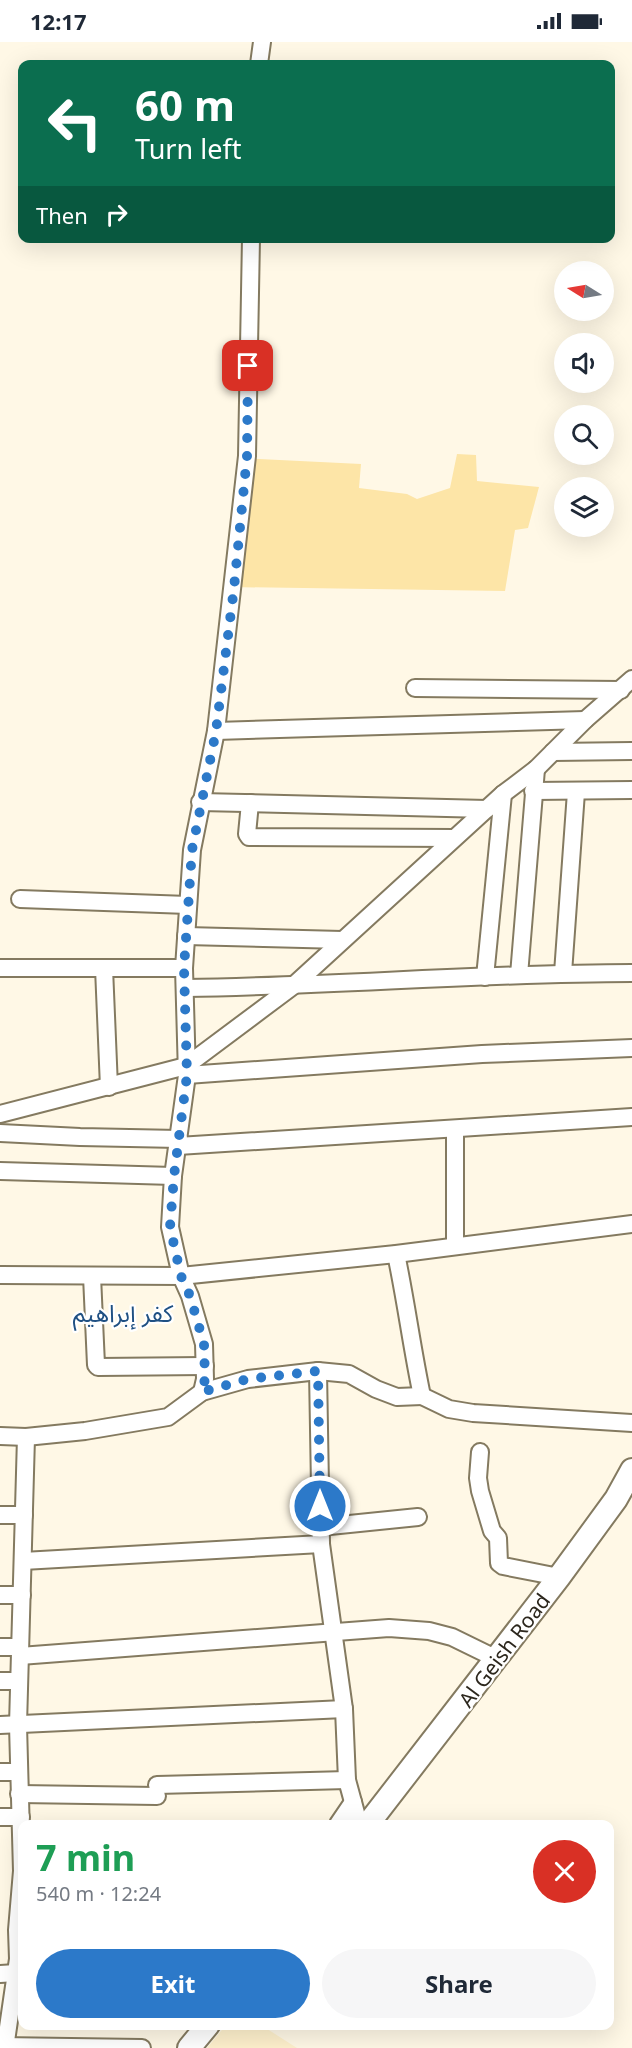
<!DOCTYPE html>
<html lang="en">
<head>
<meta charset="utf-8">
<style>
  :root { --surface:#fff; --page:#f6f6f7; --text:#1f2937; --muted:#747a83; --accent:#2c79c9 }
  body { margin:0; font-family:"Noto Sans","Noto Sans Arabic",sans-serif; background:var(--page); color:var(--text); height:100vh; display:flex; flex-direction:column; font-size:22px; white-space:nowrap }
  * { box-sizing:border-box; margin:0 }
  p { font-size:20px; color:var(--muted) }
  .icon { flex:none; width:33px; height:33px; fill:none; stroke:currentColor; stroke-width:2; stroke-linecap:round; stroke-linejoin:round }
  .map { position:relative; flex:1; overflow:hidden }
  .side { position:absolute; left:18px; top:1778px; width:596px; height:210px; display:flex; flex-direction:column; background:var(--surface); border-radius:12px; box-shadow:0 6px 24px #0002 }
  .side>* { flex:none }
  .hud { position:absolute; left:18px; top:18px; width:597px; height:183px; border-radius:12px; box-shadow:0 6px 24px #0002; background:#0b6e4f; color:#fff; overflow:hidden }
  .needle { width:39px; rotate:281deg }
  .fabs { position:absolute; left:554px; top:219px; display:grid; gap:12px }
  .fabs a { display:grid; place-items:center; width:60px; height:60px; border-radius:50%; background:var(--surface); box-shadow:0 6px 24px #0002; font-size:30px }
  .pin { position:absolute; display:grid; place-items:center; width:51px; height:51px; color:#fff; margin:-26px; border-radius:12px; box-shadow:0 3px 9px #0006 }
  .me { position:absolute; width:66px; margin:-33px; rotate:0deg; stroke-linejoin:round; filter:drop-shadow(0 0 4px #0008) }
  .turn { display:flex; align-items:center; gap:21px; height:126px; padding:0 18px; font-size:27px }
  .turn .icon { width:78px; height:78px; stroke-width:2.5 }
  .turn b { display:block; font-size:42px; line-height:51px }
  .then { display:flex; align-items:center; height:57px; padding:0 18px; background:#0003; gap:12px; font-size:22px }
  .round { display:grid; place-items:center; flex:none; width:63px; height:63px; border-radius:32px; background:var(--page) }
  .headline { display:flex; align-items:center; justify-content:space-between; height:102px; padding:0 18px }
  h1 { font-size:36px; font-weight:700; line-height:45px; color:#1e9e55 }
  .button { display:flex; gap:12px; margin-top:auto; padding:12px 18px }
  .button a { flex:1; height:69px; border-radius:36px; background:var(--accent); color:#fff; font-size:24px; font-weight:700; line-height:69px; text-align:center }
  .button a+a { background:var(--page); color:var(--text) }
  .status { display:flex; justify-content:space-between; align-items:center; height:42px; padding:0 30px; background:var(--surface); direction:ltr }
  .status svg { height:16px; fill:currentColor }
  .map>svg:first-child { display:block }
  .built { fill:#fef0cc }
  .green { fill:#fde5a7 }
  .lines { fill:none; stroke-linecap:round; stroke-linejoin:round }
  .minor-casing { stroke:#847a60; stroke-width:20 }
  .secondary-casing { stroke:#847a60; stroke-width:26 }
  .minor { stroke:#fff; stroke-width:16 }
  .secondary { stroke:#fff; stroke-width:22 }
  .route { stroke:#2c79c9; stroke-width:10; stroke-dasharray:0 18 }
  .labels { text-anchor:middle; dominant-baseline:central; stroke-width:4.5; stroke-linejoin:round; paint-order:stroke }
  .street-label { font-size:21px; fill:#2c271d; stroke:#fff }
  .quarter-label { font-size:24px; fill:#1f5083; stroke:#fff }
</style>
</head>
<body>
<div class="status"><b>12:17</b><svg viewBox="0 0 49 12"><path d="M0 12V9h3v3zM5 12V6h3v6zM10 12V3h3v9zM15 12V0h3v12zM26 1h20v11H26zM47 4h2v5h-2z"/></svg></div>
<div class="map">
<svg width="632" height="2006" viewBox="0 0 632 2006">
  <rect width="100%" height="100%" fill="#fff8e6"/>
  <!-- built -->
  <path class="built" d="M 226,1983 L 261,1983 L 297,2006 L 207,2006 Z"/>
  <!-- green -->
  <path class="green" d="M 457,412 L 476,413 L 477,439 L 539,445 L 528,486 L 515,488 L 505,549 L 229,545 L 241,416 L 361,422 L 359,446 L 407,452 L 417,457 L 450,446 Z"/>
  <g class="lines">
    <defs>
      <g id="minor">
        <path d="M 259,22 L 262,0"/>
        <path d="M 415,646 L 621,648"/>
        <path d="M 216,689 L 585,678"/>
        <path d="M 553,710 L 632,709"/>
        <path d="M 533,749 L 632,748"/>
        <path d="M 200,760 L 487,767"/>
        <path d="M 250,761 L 247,792 L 249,795 L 454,796"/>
        <path d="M 20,857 L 188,863"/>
        <path d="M 186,894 L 342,898"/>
        <path d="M 0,926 L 184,926"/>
        <path d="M 104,926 L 109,1045"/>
        <path d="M 563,931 L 576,750"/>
        <path d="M 519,933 L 536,727"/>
        <path d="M 485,935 L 503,752"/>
        <path d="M 185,946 C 334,944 483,931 632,931"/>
        <path d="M 187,1033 L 482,1012 L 632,1006"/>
        <path d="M 0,1072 L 186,1024 L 293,944 L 503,752 L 536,727 L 585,678 L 632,637"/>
        <path d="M 455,1088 L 455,1204"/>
        <path d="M 0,1091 L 80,1095 L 179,1097"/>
        <path d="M 178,1104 L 632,1075"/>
        <path d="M 0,1129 L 173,1134"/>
        <path d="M 396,1212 C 406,1259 412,1307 422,1354 L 449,1367 L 473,1371 L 632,1381"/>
        <path d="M 0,1233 L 181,1234 L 396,1212 L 632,1182"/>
        <path d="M 92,1234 L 96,1323 L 98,1325 L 205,1324"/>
        <path d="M 318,1329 L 321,1502 L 344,1667 L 347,1738 L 359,1782"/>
        <path d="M 202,1350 L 205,1337 L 204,1302 L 190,1254 L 181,1234 L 170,1185 L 173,1134 L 187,1033 L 184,926 L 192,808 L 216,689 L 247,414 L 251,196"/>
        <path d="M 0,1394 L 26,1395 L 85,1389 L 168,1375 L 202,1350 L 248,1337 L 318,1329 L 349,1332 L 376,1347 L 397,1355 L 422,1354"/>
        <path d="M 480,1410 L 478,1436 L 480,1449 L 492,1489 L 498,1496 L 499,1521 L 503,1524 L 559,1535"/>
        <path d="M 0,1473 L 24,1473"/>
        <path d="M 320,1485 L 418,1475"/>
        <path d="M 23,1519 L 321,1502"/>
        <path d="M 0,1553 L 22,1553"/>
        <path d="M 0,1605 L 20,1605"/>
        <path d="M 20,1614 L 389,1586 L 429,1589 L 452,1595 L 497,1617"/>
        <path d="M 0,1639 L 19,1639"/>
        <path d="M 0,1683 L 344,1667"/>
        <path d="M 0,1730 L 19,1730"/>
        <path d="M 157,1743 L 347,1738"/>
        <path d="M 19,1752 L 157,1754"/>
        <path d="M 0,1775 L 21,1775"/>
        <path d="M 338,1782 L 353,1760"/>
        <path d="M 0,1932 L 16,1931"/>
        <path d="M 0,2004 L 142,2006"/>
        <path d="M 5,2006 L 18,1917 L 17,1888 L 22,1829 L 18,1683 L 26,1395"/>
      </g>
      <g id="secondary">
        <path d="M 368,1782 L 559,1535 L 616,1457 L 632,1428"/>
        <path d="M 189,2006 L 208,1983"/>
      </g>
    </defs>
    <!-- minor casing -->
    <use href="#minor" class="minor-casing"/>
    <!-- secondary casing -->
    <use href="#secondary" class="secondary-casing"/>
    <!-- minor -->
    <use href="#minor" class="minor"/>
    <!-- secondary -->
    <use href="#secondary" class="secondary"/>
  </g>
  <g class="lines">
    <!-- route -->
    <path class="route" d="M 248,324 L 247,414 L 234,546 L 216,689 L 192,808 L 184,926 L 187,1033 L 174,1134 L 170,1185 L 181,1234 L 190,1254 L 204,1302 L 205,1337 L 202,1350 L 248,1337 L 318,1329 L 320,1464"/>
  </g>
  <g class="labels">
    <!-- street labels -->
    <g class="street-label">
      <text transform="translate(504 1608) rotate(-53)">Al Geish Road</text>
    </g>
    <!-- quarter labels -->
    <g class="quarter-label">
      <text x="123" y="1270">كفر إبراهيم</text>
    </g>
  </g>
</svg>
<div class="fabs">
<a><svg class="needle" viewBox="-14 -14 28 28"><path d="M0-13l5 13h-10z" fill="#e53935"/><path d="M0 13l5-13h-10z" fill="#747a83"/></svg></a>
<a><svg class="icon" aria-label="sound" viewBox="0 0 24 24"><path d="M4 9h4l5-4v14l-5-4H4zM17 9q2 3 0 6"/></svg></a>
<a><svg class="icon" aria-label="search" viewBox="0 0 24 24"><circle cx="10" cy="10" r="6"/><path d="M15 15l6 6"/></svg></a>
<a><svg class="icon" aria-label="layers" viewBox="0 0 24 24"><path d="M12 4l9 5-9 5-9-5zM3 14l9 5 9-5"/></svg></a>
</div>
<div class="pin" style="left:248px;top:324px;background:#d93025"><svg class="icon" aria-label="arrive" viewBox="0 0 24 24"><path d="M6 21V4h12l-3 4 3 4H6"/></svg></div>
<svg class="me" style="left:320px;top:1464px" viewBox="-20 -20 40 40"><circle r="17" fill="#2c79c9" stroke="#fff" stroke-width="3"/><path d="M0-11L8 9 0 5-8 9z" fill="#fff"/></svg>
<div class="hud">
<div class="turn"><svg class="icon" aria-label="left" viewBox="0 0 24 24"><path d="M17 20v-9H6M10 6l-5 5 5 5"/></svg><div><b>60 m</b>Turn left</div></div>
<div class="then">Then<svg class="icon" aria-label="right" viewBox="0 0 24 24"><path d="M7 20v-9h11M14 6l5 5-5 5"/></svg></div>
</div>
<section class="side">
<div class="headline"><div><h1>7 min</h1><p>540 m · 12:24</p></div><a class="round" style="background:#d93025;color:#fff"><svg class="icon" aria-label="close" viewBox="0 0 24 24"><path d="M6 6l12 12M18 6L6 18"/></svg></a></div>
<div class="button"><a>Exit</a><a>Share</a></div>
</section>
</div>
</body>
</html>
